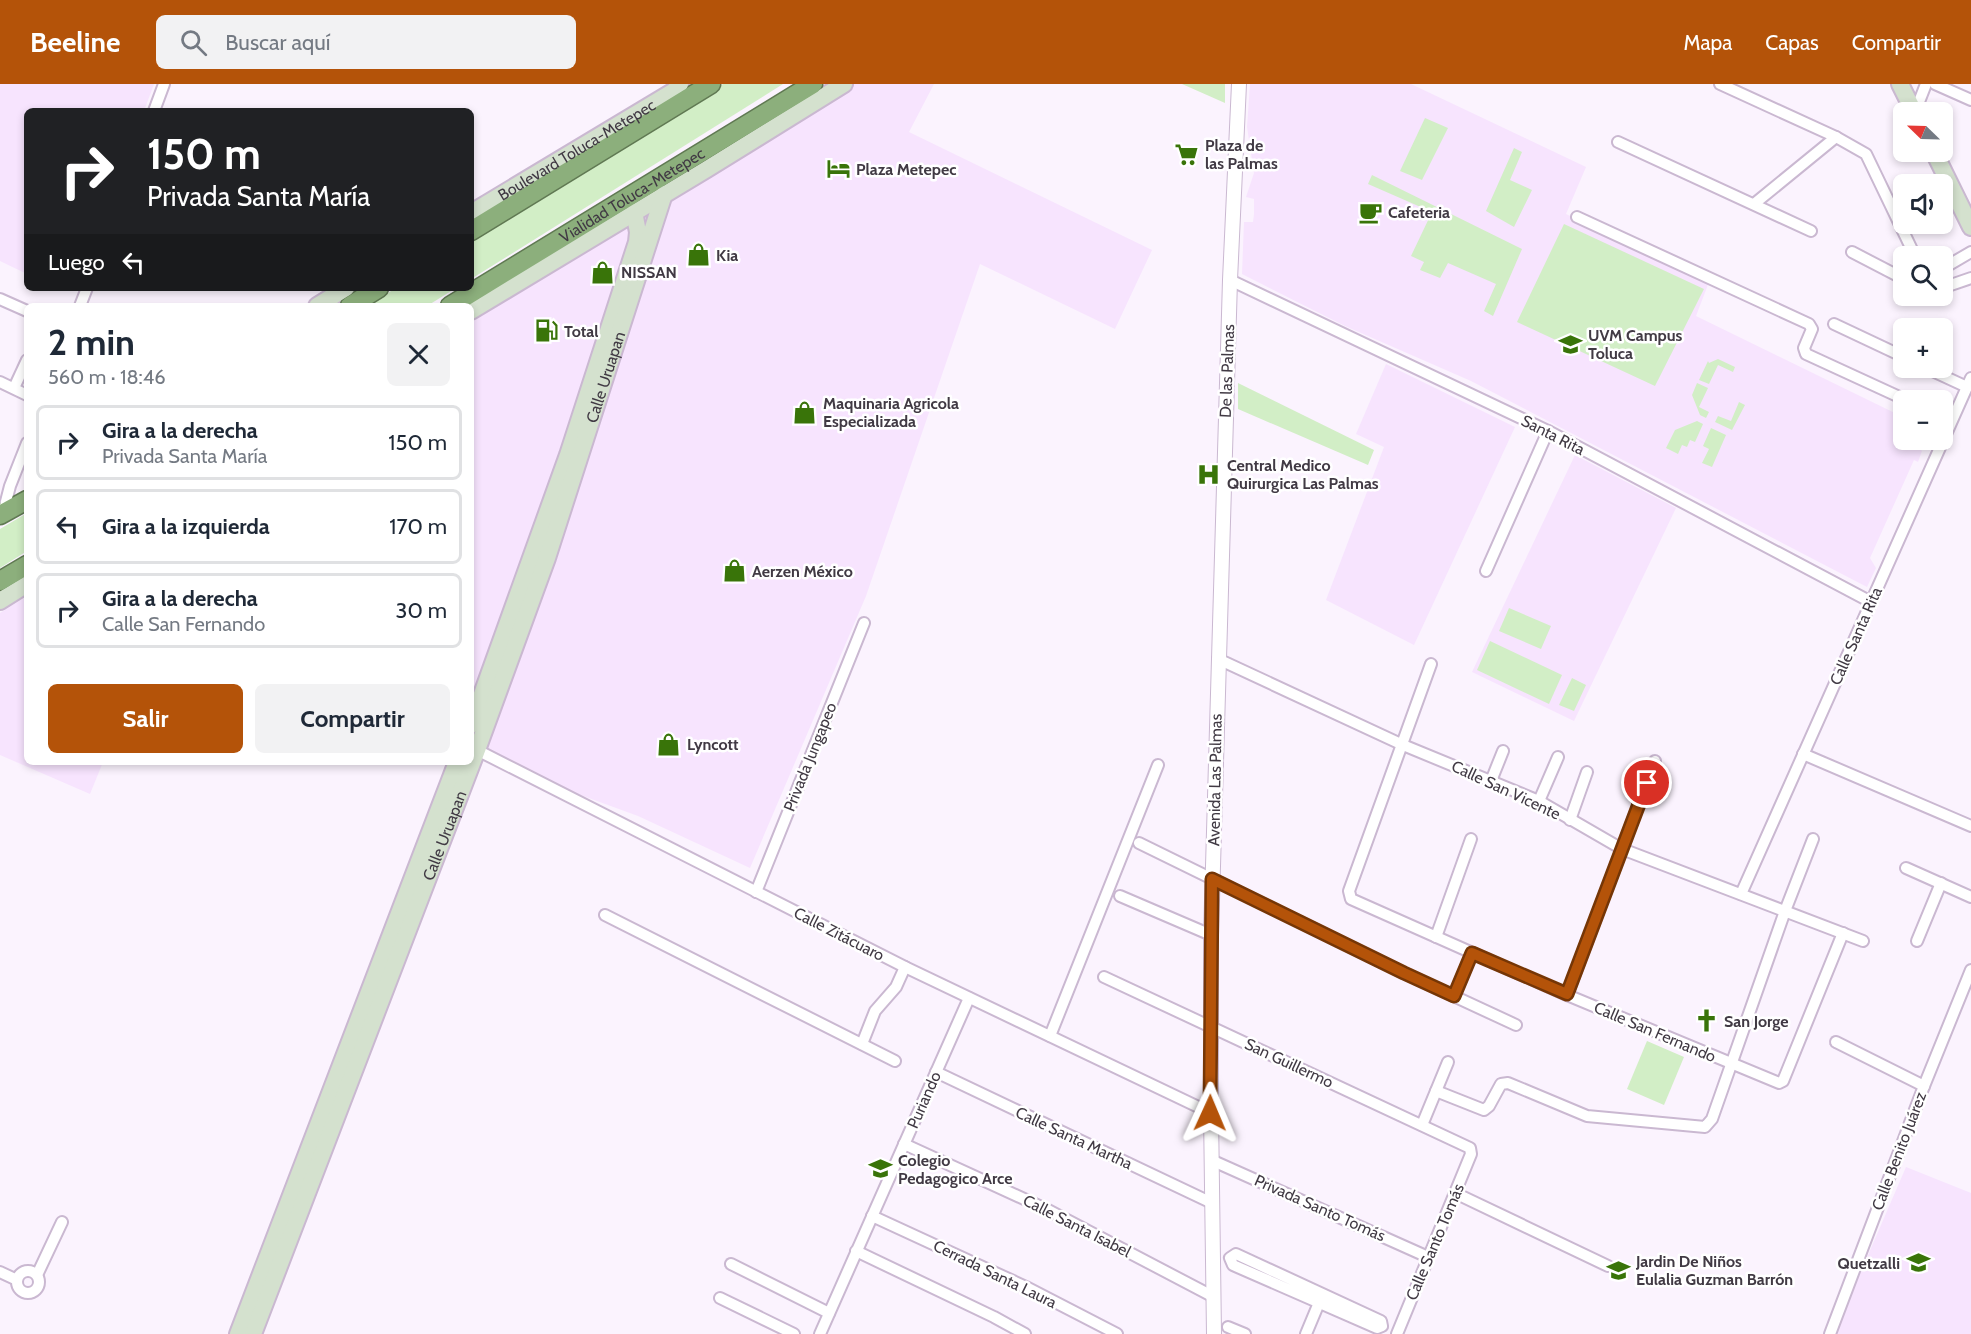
<!DOCTYPE html>
<html lang="es">
<head>
<meta charset="utf-8">
<style>
  :root { --surface:#fff; --page:#f2f2f3; --text:#1f2937; --muted:#747a83; --line:#e0e1e3; --accent:#b45309 }
  body { margin:0; font-family:Cabin,sans-serif; background:var(--page); color:var(--text); height:100vh; display:flex; flex-direction:column; font-size:22px; white-space:nowrap }
  * { box-sizing:border-box; margin:0 }
  p { font-size:20px; color:var(--muted) }
  .icon { flex:none; width:33px; height:33px; fill:none; stroke:currentColor; stroke-width:2; stroke-linecap:round; stroke-linejoin:round }
  .map { position:relative; flex:1; overflow:hidden }
  .details { position:absolute; left:24px; top:219px; width:450px; height:462px; display:flex; flex-direction:column; background:var(--surface); border-radius:9px; box-shadow:0 3px 9px #0003 }
  .details>* { flex:none }
  .guide { position:absolute; left:24px; top:24px; width:450px; height:183px; border-radius:9px; box-shadow:0 3px 9px #0003; background:#202124; color:#fff; overflow:hidden }
  .needle { width:39px; rotate:293deg }
  .controls { position:absolute; left:1893px; top:18px; display:grid; gap:12px }
  .controls a { display:grid; place-items:center; width:60px; height:60px; border-radius:9px; background:var(--surface); box-shadow:0 3px 9px #0003; font-size:30px }
  .pin { position:absolute; display:grid; place-items:center; width:51px; height:51px; color:#fff; margin:-26px; border:3px solid #fff; border-radius:50%; box-shadow:0 2px 6px #0007 }
  .me { position:absolute; width:66px; margin:-33px; rotate:1deg; stroke-linejoin:round; filter:drop-shadow(0 0 4px #0008) }
  .turn { display:flex; align-items:center; gap:21px; height:126px; padding:0 24px; font-size:27px }
  .turn .icon { width:78px; height:78px; stroke-width:2.5 }
  .turn b { display:block; font-size:42px; line-height:51px }
  .then { display:flex; align-items:center; height:57px; padding:0 24px; background:#0003; gap:12px; font-size:22px }
  .round { display:grid; place-items:center; flex:none; width:63px; height:63px; border-radius:9px; background:var(--page) }
  .head { display:flex; align-items:center; justify-content:space-between; height:102px; padding:0 24px }
  h1 { font-size:36px; font-weight:700; line-height:45px }
  .cta { display:flex; gap:12px; margin-top:auto; padding:12px 24px }
  .cta a { flex:1; height:69px; border-radius:9px; background:var(--accent); color:#fff; font-size:24px; font-weight:700; line-height:69px; text-align:center }
  .cta a+a { background:var(--page); color:var(--text) }
  ul { padding:0; list-style:none }
  li { display:flex; align-items:center; gap:18px; height:75px; margin:0 12px 9px; padding:0 12px; border:3px solid var(--line); border-radius:9px }
  li div { flex:1 }
  li b { display:block; font-size:22px }
  li em { font-style:normal }
  header { display:flex; align-items:center; gap:36px; box-sizing:border-box; height:84px; padding:0 30px; background:var(--accent); color:#fff }
  header strong { font-size:28px }
  nav { display:flex; gap:33px; margin-inline-start:auto; font-size:21px }
  .search { width:420px; height:54px; background:var(--page); display:flex; align-items:center; gap:15px; box-sizing:border-box; padding:0 21px; border-radius:9px; color:var(--muted); font-size:22px }
  .map>svg:first-child { display:block }
  .built { fill:#f7e4fe }
  .green { fill:#d2eec6 }
  .lines { fill:none; stroke-linecap:round; stroke-linejoin:round }
  .minor-casing { stroke:#cab8d1; stroke-width:14 }
  .tertiary-casing { stroke:#cab8d1; stroke-width:16 }
  .secondary-casing { stroke:#cab8d1; stroke-width:20 }
  .trunk-casing { stroke:#607953; stroke-width:21 }
  .minor { stroke:#fff; stroke-width:10 }
  .tertiary { stroke:#fff; stroke-width:14 }
  .secondary { stroke:#d4e1ce; stroke-width:16 }
  .trunk { stroke:#8caf7c; stroke-width:18 }
  .route-casing { stroke:#753606; stroke-width:15 }
  .route { stroke:#b45309; stroke-width:10 }
  .labels { text-anchor:middle; dominant-baseline:central; stroke-width:5; stroke-linejoin:round; paint-order:stroke }
  .poi-label { font-size:16px; font-weight:bold; fill:#413a44; stroke:#fff; text-anchor:start }
  .street-label { font-size:16px; fill:#413a44; stroke:#fff }
</style>
</head>
<body>
<header>
<strong>Beeline</strong>
<div class="search"><svg class="icon" aria-label="search" viewBox="0 0 24 24"><circle cx="10" cy="10" r="6"/><path d="M15 15l6 6"/></svg>Buscar aquí</div>
<nav><a>Mapa</a><a>Capas</a><a>Compartir</a></nav>
</header>
<div class="map">
<svg width="1971" height="1250" viewBox="0 0 1971 1250">
  <rect width="100%" height="100%" fill="#fbf3fe"/>
  <!-- built -->
  <g class="built">
    <path d="M 0,0 L 154,0 L 144,27 L 27,27 L 27,190 L 0,177 Z"/>
    <path d="M 854,0 L 934,0 L 909,48 L 1152,166 L 1115,245 L 980,180 L 866,512 L 750,784 L 638,732 L 471,671 L 471,238 L 685,107 Z"/>
    <path d="M 1250,0 L 1411,0 L 1586,83 L 1566,130 L 1709,198 L 1696,232 L 1903,333 L 1904,356 L 1930,356 L 1928,362 L 1920,365 L 1922,367 L 1918,378 L 1914,376 L 1870,474 L 1876,484 L 1867,503 L 1471,297 L 1345,242 L 1242,190 L 1244,138 L 1253,138 L 1254,130 L 1254,115 L 1246,113 L 1254,89 L 1247,43 Z"/>
    <path d="M 1386,280 L 1515,343 L 1414,561 L 1326,516 L 1384,363 L 1356,350 Z"/>
    <path d="M 1575,371 L 1676,424 L 1574,637 L 1472,588 Z"/>
    <path d="M 27,512 L 27,678 L 103,678 L 90,710 L 0,671 L 0,529 Z"/>
    <path d="M 1906,1083 L 1971,1109 L 1971,1250 L 1834,1250 Z"/>
  </g>
  <!-- green -->
  <g class="green">
    <path d="M 723,0 L 783,0 L 471,195 L 471,157 Z"/>
    <path d="M 1182,0 L 1225,0 L 1225,19 Z"/>
    <path d="M 1425,34 L 1448,44 L 1422,96 L 1400,87 Z"/>
    <path d="M 1514,64 L 1522,68 L 1510,96 L 1532,106 L 1514,143 L 1486,127 Z"/>
    <path d="M 1372,91 L 1522,165 L 1493,232 L 1484,227 L 1496,200 L 1448,179 L 1440,194 L 1420,186 L 1424,178 L 1411,172 L 1432,128 L 1368,100 Z"/>
    <path d="M 1564,140 L 1704,205 L 1655,302 L 1517,238 Z"/>
    <path d="M 396,204 L 456,204 L 427,222 L 367,222 Z"/>
    <path d="M 1718,275 L 1735,283 L 1733,288 L 1718,281 L 1709,300 L 1699,296 L 1708,277 L 1709,279 Z"/>
    <path d="M 1238,299 L 1374,366 L 1368,381 L 1238,325 Z"/>
    <path d="M 1697,299 L 1708,304 L 1699,323 L 1709,328 L 1706,334 L 1700,331 L 1692,311 Z"/>
    <path d="M 1739,318 L 1745,321 L 1732,346 L 1715,338 L 1718,332 L 1731,337 Z"/>
    <path d="M 1697,337 L 1703,340 L 1695,358 L 1690,356 L 1687,363 L 1682,361 L 1678,370 L 1666,364 L 1675,346 Z"/>
    <path d="M 1711,344 L 1726,351 L 1712,383 L 1702,379 L 1709,365 L 1703,362 Z"/>
    <path d="M 27,429 L 27,467 L 0,484 L 0,445 Z"/>
    <path d="M 1509,524 L 1551,542 L 1541,565 L 1499,547 Z"/>
    <path d="M 1490,557 L 1562,591 L 1549,620 L 1477,586 Z"/>
    <path d="M 1572,594 L 1586,601 L 1574,627 L 1559,621 Z"/>
    <path d="M 1647,957 L 1684,973 L 1664,1021 L 1627,1005 Z"/>
  </g>
  <g class="lines">
    <defs>
      <g id="minor">
        <path d="M 1720,0 L 1836,53 L 1866,70 L 1915,172"/>
        <path d="M 1935,0 L 1971,16"/>
        <path d="M 154,27 L 164,0"/>
        <path d="M 1915,28 L 1926,0"/>
        <path d="M 1618,58 L 1811,147"/>
        <path d="M 1754,120 L 1836,53"/>
        <path d="M 1577,133 L 1809,240 L 1812,245 L 1804,264 L 1806,270 L 1906,316"/>
        <path d="M 1852,168 L 1904,195"/>
        <path d="M 1942,185 L 1971,168"/>
        <path d="M 1230,196 L 1548,347 L 1871,518"/>
        <path d="M 1942,204 L 1971,194"/>
        <path d="M 0,215 L 27,227"/>
        <path d="M 80,222 L 87,204"/>
        <path d="M 1834,240 L 1904,273"/>
        <path d="M 1926,284 L 1967,303"/>
        <path d="M 0,298 L 27,311"/>
        <path d="M 14,304 L 27,276"/>
        <path d="M 3,429 L 10,402 L 27,359"/>
        <path d="M 1486,487 L 1548,347"/>
        <path d="M 1218,575 L 1403,661 L 1539,717 L 1622,765 L 1863,857"/>
        <path d="M 1431,580 L 1349,807 L 1351,815 L 1567,911 L 1779,999 L 1783,997 L 1843,849"/>
        <path d="M 471,663 L 905,883 L 1211,1029"/>
        <path d="M 1803,670 L 1971,742"/>
        <path d="M 1491,697 L 1503,667"/>
        <path d="M 1539,717 L 1558,673"/>
        <path d="M 1570,736 L 1587,688"/>
        <path d="M 1139,759 L 1404,889 L 1516,941"/>
        <path d="M 1906,784 L 1971,813"/>
        <path d="M 756,808 L 864,539"/>
        <path d="M 1741,810 L 1971,294"/>
        <path d="M 1120,812 L 1211,851"/>
        <path d="M 605,831 L 895,977"/>
        <path d="M 1436,853 L 1471,755"/>
        <path d="M 1917,857 L 1941,799"/>
        <path d="M 1104,893 L 1470,1064 L 1471,1070 L 1397,1250"/>
        <path d="M 1567,911 L 1655,677"/>
        <path d="M 1454,912 L 1472,869"/>
        <path d="M 1050,952 L 1158,681"/>
        <path d="M 1836,958 L 1924,1002"/>
        <path d="M 862,960 L 875,927 L 896,903 L 905,883"/>
        <path d="M 936,988 L 1212,1119"/>
        <path d="M 1436,1007 L 1484,1026 L 1489,1022 L 1501,1000 L 1508,999 L 1587,1032 L 1705,1043 L 1712,1035 L 1785,827 L 1813,755"/>
        <path d="M 1422,1041 L 1448,978"/>
        <path d="M 904,1060 L 1046,1125 L 1214,1213"/>
        <path d="M 1211,1076 L 1428,1173"/>
        <path d="M 1455,1109 L 1608,1182"/>
        <path d="M 872,1132 L 1026,1203 L 1117,1250"/>
        <path d="M 856,1167 L 994,1233 L 1025,1250"/>
        <path d="M 1236,1170 L 1381,1237 L 1382,1242 L 1377,1244 L 1233,1181 L 1230,1174 Z"/>
        <path d="M 731,1180 L 829,1229"/>
        <circle cx="28" cy="1198" r="11"/>
        <path d="M 0,1188 L 17,1196"/>
        <path d="M 37,1191 L 62,1138"/>
        <path d="M 720,1214 L 794,1250"/>
        <path d="M 1228,1243 L 1245,1250"/>
        <path d="M 820,1250 L 969,914"/>
        <path d="M 1306,1250 L 1321,1214"/>
        <path d="M 1830,1250 L 1924,1002 L 1971,886"/>
      </g>
      <path id="tertiary" d="M 1214,1250 L 1211,1029 L 1211,851 L 1230,196 L 1239,0"/>
      <g id="secondary">
        <path d="M 1900,0 L 1914,28"/>
        <path d="M 1934,68 L 1971,143"/>
        <path id="s1" d="M 471,129 L 674,7 L 680,0"/>
        <path d="M 317,222 L 346,204"/>
        <path d="M 471,227 L 707,85 L 844,0"/>
        <path d="M 0,517 L 27,500"/>
        <path d="M 471,641 L 568,371 L 637,158 L 638,148 L 634,128"/>
        <path d="M 238,1250 L 457,678"/>
        <path id="s2" d="M 253,1250 L 477,666 L 547,474 L 664,110"/>
      </g>
      <g id="trunk">
        <path d="M 471,147 L 711,0"/>
        <path d="M 350,222 L 379,204"/>
        <path id="s3" d="M 450,222 L 813,0"/>
        <path d="M 0,431 L 27,416"/>
        <path d="M 0,497 L 27,481"/>
      </g>
    </defs>
    <!-- minor casing -->
    <use href="#minor" class="minor-casing"/>
    <!-- tertiary casing -->
    <use href="#tertiary" class="tertiary-casing"/>
    <!-- secondary casing -->
    <use href="#secondary" class="secondary-casing"/>
    <!-- trunk casing -->
    <use href="#trunk" class="trunk-casing"/>
    <!-- minor -->
    <use href="#minor" class="minor"/>
    <!-- tertiary -->
    <use href="#tertiary" class="tertiary"/>
    <!-- secondary -->
    <use href="#secondary" class="secondary"/>
    <!-- trunk -->
    <use href="#trunk" class="trunk"/>
  </g>
  <g class="lines">
    <defs>
      <path id="route" d="M 1210,1029 L 1212,795 L 1404,889 L 1454,912 L 1472,869 L 1567,910 L 1647,699"/>
    </defs>
    <!-- route casing -->
    <use href="#route" class="route-casing"/>
    <!-- route -->
    <use href="#route" class="route"/>
  </g>
  <!-- icons -->
  <defs>
    <symbol id="supermarket-bare" viewBox="-9 -9 18 18"><path d="M-6-5.5h2.5l.6 2H6L4.5 2H-2.5L-4.4-4H-6ZM-1.5 3.2a1.3 1.3 0 1 0 .1 0ZM3 3.2a1.3 1.3 0 1 0 .1 0Z" fill="#397409" stroke="#fff" stroke-width="2.5" paint-order="stroke"/></symbol>
    <symbol id="hotel-bare" viewBox="-9 -9 18 18"><path d="M-6-4.5h1.5V1H6V5H4.5V3h-9V5H-6ZM-4 0a1.8 1.8 0 1 1 3.6 0ZM.5 0V-2.5h3Q6-2.5 6 0Z" fill="#397409" stroke="#fff" stroke-width="2.5" paint-order="stroke"/></symbol>
    <symbol id="cafe-bare" viewBox="-9 -9 18 18"><path d="M-5.5-4.5H6V0H3Q3 3.5 0 3.5H-2.5Q-5.5 3.5-5.5 0ZM3-3.2v2h1.7v-2ZM-6 4.5H4V6H-6Z" fill="#397409" stroke="#fff" stroke-width="2.5" paint-order="stroke"/></symbol>
    <symbol id="shop-bare" viewBox="-9 -9 18 18"><path d="M-5-2.5h2.3a2.7 3.5 0 0 1 5.4 0H5L5.5 6h-11ZM-1.5-2.5h3a1.5 2.3 0 0 0-3 0Z" fill="#397409" stroke="#fff" stroke-width="2.5" paint-order="stroke"/></symbol>
    <symbol id="fuel-bare" viewBox="-9 -9 18 18"><path d="M-5.5-6h7V0h2V4h1.3V-2.5L3-4.5l.8-.8L6-3V5H2.5V1h-1V6h-7ZM-4.2-4.7v3.2H.2V-4.7Z" fill="#397409" stroke="#fff" stroke-width="2.5" paint-order="stroke"/></symbol>
    <symbol id="school-bare" viewBox="-9 -9 18 18"><path d="M0-5L7-2L0 1L-7-2ZM-4 1L0 2.5L4 1V4Q0 6-4 4Z" fill="#397409" stroke="#fff" stroke-width="2.5" paint-order="stroke"/></symbol>
    <symbol id="hospital-bare" viewBox="-9 -9 18 18"><path d="M-5-5h3v3.5h4V-5h3V5h-3V1.5h-4V5h-3Z" fill="#397409" stroke="#fff" stroke-width="2.5" paint-order="stroke"/></symbol>
    <symbol id="church-bare" viewBox="-9 -9 18 18"><path d="M-1.2-6h2.4v3.5h3.3v2.4h-3.3V6h-2.4V-.1h-3.3v-2.4h3.3Z" fill="#397409" stroke="#fff" stroke-width="2.5" paint-order="stroke"/></symbol>
  </defs>
  <g fill-rule="evenodd">
    <use href="#supermarket-bare" x="1170" y="54" width="33" height="33"/>
    <use href="#hotel-bare" x="822" y="68" width="33" height="33"/>
    <use href="#cafe-bare" x="1354" y="112" width="33" height="33"/>
    <use href="#shop-bare" x="682" y="154" width="33" height="33"/>
    <use href="#shop-bare" x="586" y="172" width="33" height="33"/>
    <use href="#fuel-bare" x="530" y="230" width="33" height="33"/>
    <use href="#school-bare" x="1554" y="244" width="33" height="33"/>
    <use href="#shop-bare" x="788" y="312" width="33" height="33"/>
    <use href="#hospital-bare" x="1192" y="374" width="33" height="33"/>
    <use href="#shop-bare" x="718" y="470" width="33" height="33"/>
    <use href="#shop-bare" x="652" y="644" width="33" height="33"/>
    <use href="#church-bare" x="1690" y="920" width="33" height="33"/>
    <use href="#school-bare" x="864" y="1068" width="33" height="33"/>
    <use href="#school-bare" x="1902" y="1162" width="33" height="33"/>
    <use href="#school-bare" x="1602" y="1170" width="33" height="33"/>
  </g>
  <g class="labels">
    <!-- poi labels -->
    <g class="poi-label">
      <text x="1205" y="61">Plaza de<tspan x="1205" dy="18">las Palmas</tspan></text>
      <text x="856" y="85">Plaza Metepec</text>
      <text x="1388" y="128">Cafeteria</text>
      <text x="716" y="171">Kia</text>
      <text x="621" y="188">NISSAN</text>
      <text x="564" y="247">Total</text>
      <text x="1588" y="251">UVM Campus<tspan x="1588" dy="18">Toluca</tspan></text>
      <text x="823" y="319">Maquinaria Agricola<tspan x="823" dy="18">Especializada</tspan></text>
      <text x="1227" y="381">Central Medico<tspan x="1227" dy="18">Quirurgica Las Palmas</tspan></text>
      <text x="752" y="487">Aerzen México</text>
      <text x="687" y="660">Lyncott</text>
      <text x="1724" y="937">San Jorge</text>
      <text x="898" y="1076">Colegio<tspan x="898" dy="18">Pedagogico Arce</tspan></text>
      <text x="1636" y="1177">Jardin De Niños<tspan x="1636" dy="18">Eulalia Guzman Barrón</tspan></text>
      <text x="1900" y="1179" text-anchor="end">Quetzalli</text>
    </g>
    <!-- street labels -->
    <g class="street-label">
      <text stroke="none"><textPath href="#s1" startOffset="123">Boulevard Toluca-Metepec</textPath></text>
      <text stroke="none"><textPath href="#s3" startOffset="213">Vialidad Toluca-Metepec</textPath></text>
      <text transform="translate(1227 287) rotate(-88)">De las Palmas</text>
      <text stroke="none"><textPath href="#s2" startOffset="1020">Calle Uruapan</textPath></text>
      <text transform="translate(1553 351) rotate(27)">Santa Rita</text>
      <text transform="translate(1856 552) rotate(-66)">Calle Santa Rita</text>
      <text transform="translate(810 673) rotate(-68)">Privada Jungapeo</text>
      <text transform="translate(1215 696) rotate(-89)">Avenida Las Palmas</text>
      <text transform="translate(1506 706) rotate(25)">Calle San Vicente</text>
      <text stroke="none"><textPath href="#s2" startOffset="534">Calle Uruapan</textPath></text>
      <text transform="translate(839 850) rotate(27)">Calle Zitácuaro</text>
      <text transform="translate(1655 948) rotate(23)">Calle San Fernando</text>
      <text transform="translate(1289 979) rotate(25)">San Guillermo</text>
      <text transform="translate(924 1016) rotate(-66)">Puriando</text>
      <text transform="translate(1074 1054) rotate(25)">Calle Santa Martha</text>
      <text transform="translate(1899 1067) rotate(-69)">Calle Benito Juárez</text>
      <text transform="translate(1320 1124) rotate(24)">Privada Santo Tomás</text>
      <text transform="translate(1077 1142) rotate(27)">Calle Santa Isabel</text>
      <text transform="translate(1435 1158) rotate(-67)">Calle Santo Tomás</text>
      <text transform="translate(995 1190) rotate(26)">Cerrada Santa Laura</text>
    </g>
  </g>
</svg>
<div class="controls">
<a><svg class="needle" viewBox="-14 -14 28 28"><path d="M0-13l5 13h-10z" fill="#e53935"/><path d="M0 13l5-13h-10z" fill="#747a83"/></svg></a>
<a><svg class="icon" aria-label="sound" viewBox="0 0 24 24"><path d="M4 9h4l5-4v14l-5-4H4zM17 9q2 3 0 6"/></svg></a>
<a><svg class="icon" aria-label="search" viewBox="0 0 24 24"><circle cx="10" cy="10" r="6"/><path d="M15 15l6 6"/></svg></a>
<a>+</a>
<a>−</a>
</div>
<div class="pin" style="left:1647px;top:699px;background:#d93025"><svg class="icon" aria-label="arrive" viewBox="0 0 24 24"><path d="M6 21V4h12l-3 4 3 4H6"/></svg></div>
<svg class="me" style="left:1210px;top:1029px" viewBox="-20 -20 40 40"><path d="M0-17L14 15 0 8-14 15z" fill="#b45309" stroke="#fff" stroke-width="4"/></svg>
<div class="guide">
<div class="turn"><svg class="icon" aria-label="right" viewBox="0 0 24 24"><path d="M7 20v-9h11M14 6l5 5-5 5"/></svg><div><b>150 m</b>Privada Santa María</div></div>
<div class="then">Luego<svg class="icon" aria-label="left" viewBox="0 0 24 24"><path d="M17 20v-9H6M10 6l-5 5 5 5"/></svg></div>
</div>
<section class="details">
<div class="head"><div><h1>2 min</h1><p>560 m · 18:46</p></div><a class="round"><svg class="icon" aria-label="close" viewBox="0 0 24 24"><path d="M6 6l12 12M18 6L6 18"/></svg></a></div>
<ul>
<li><svg class="icon" aria-label="right" viewBox="0 0 24 24"><path d="M7 20v-9h11M14 6l5 5-5 5"/></svg><div><b>Gira a la derecha</b><p>Privada Santa María</p></div><em>150 m</em></li>
<li><svg class="icon" aria-label="left" viewBox="0 0 24 24"><path d="M17 20v-9H6M10 6l-5 5 5 5"/></svg><div><b>Gira a la izquierda</b></div><em>170 m</em></li>
<li><svg class="icon" aria-label="right" viewBox="0 0 24 24"><path d="M7 20v-9h11M14 6l5 5-5 5"/></svg><div><b>Gira a la derecha</b><p>Calle San Fernando</p></div><em>30 m</em></li>
</ul>
<div class="cta"><a>Salir</a><a>Compartir</a></div>
</section>
</div>
</body>
</html>
